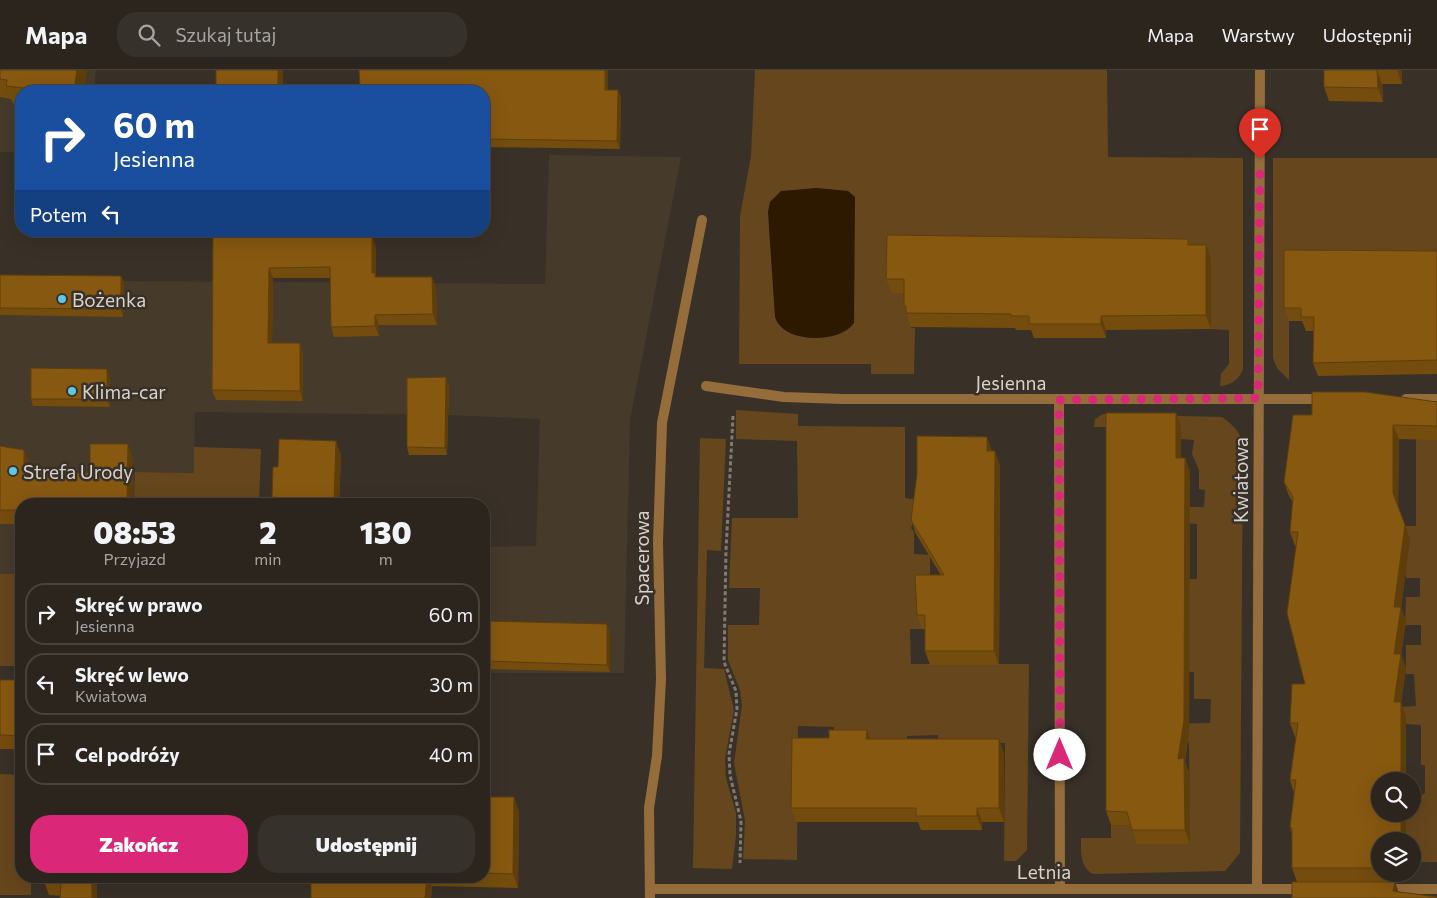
<!DOCTYPE html>
<html lang="pl">
<head>
<meta charset="utf-8">
<style>
  :root { --surface:#2b251e; --page:#37312b; --text:#f1f3f6; --muted:#a6a5a4; --line:#47423c; --accent:#db2777 }
  body { margin:0; font-family:Commissioner,sans-serif; background:var(--page); color:var(--text); height:100vh; display:flex; flex-direction:column; font-size:19px; white-space:nowrap }
  * { box-sizing:border-box; margin:0 }
  p { font-size:16px; color:var(--muted) }
  .icon { flex:none; width:28px; height:28px; fill:none; stroke:currentColor; stroke-width:2; stroke-linecap:round; stroke-linejoin:round }
  .map { position:relative; flex:1; overflow:hidden }
  .details { position:absolute; left:15px; top:428px; width:475px; height:385px; display:flex; flex-direction:column; background:var(--surface); border-radius:20px; box-shadow:0 5px 20px #0002,0 0 0 1px var(--line) }
  .details>* { flex:none }
  .top-card { position:absolute; left:15px; top:15px; width:475px; height:152px; border-radius:20px; box-shadow:0 5px 20px #0002,0 0 0 1px var(--line); background:#1a4fa0; color:#fff; overflow:hidden }
  .buttons { position:absolute; left:1371px; top:702px; display:grid; gap:10px }
  .buttons a { display:grid; place-items:center; width:50px; height:50px; border-radius:50%; background:var(--surface); box-shadow:0 5px 20px #0002,0 0 0 1px var(--line); font-size:25px }
  .pin { position:absolute; display:grid; place-items:center; width:42px; height:42px; color:#fff; margin:-51px -21px; border-radius:50% 50% 50% 0; rotate:-45deg; box-shadow:0 0 5px #0007 }
  .pin .icon { rotate:45deg }
  .me { position:absolute; width:55px; margin:-28px; rotate:0deg; stroke-linejoin:round; filter:drop-shadow(0 0 4px #0008) }
  .turn { display:flex; align-items:center; gap:18px; height:105px; padding:0 15px; font-size:22px }
  .turn .icon { width:65px; height:65px; stroke-width:2.5 }
  .turn b { display:block; font-size:35px; line-height:42px }
  .then { display:flex; align-items:center; height:48px; padding:0 15px; background:#0003; gap:10px; font-size:19px }
  .eta { display:flex; justify-content:space-evenly; align-items:center; height:85px; text-align:center }
  .eta b { font-size:30px; font-weight:800; line-height:35px }
  .button { display:flex; gap:10px; margin-top:auto; padding:10px 15px }
  .button a { flex:1; height:58px; border-radius:20px; background:var(--accent); color:#fff; font-size:20px; font-weight:800; line-height:58px; text-align:center }
  .button a+a { background:var(--page); color:var(--text) }
  ul { padding:0; list-style:none }
  li { display:flex; align-items:center; gap:15px; height:62px; margin:0 10px 8px; padding:0 5px; border:2px solid var(--line); border-radius:20px }
  li div { flex:1 }
  li b { display:block; font-size:19px }
  li em { font-style:normal }
  header { display:flex; align-items:center; gap:30px; box-sizing:border-box; height:70px; padding:0 25px; background:var(--surface); border-bottom:1px solid var(--line) }
  header strong { font-size:24px }
  nav { display:flex; gap:28px; margin-inline-start:auto; font-size:18px }
  .search { width:350px; height:45px; background:var(--page); display:flex; align-items:center; gap:12px; box-sizing:border-box; padding:0 18px; border-radius:20px; color:var(--muted); font-size:19px }
  .map>svg:first-child { display:block }
  .built { fill:#463a2b }
  .green { fill:#66461c }
  .water { fill:#2c1900 }
  .lines { fill:none; stroke-linecap:round; stroke-linejoin:round }
  .path { stroke:#807a72; stroke-width:3; stroke-dasharray:4 2.5; stroke-linecap:butt }
  .minor { stroke:#956d3b; stroke-width:10 }
  .wall { fill:#744c0e }
  .shaded-wall { fill:#5e3e0b }
  .building { fill:#875810; stroke:#5e3e0b }
  .route { stroke:#db2777; stroke-width:9; stroke-dasharray:0 16.2 }
  .poi-dot { fill:#5dc7e8; stroke:#393128; stroke-width:2 }
  .labels { text-anchor:middle; dominant-baseline:central; stroke-width:5; stroke-linejoin:round; paint-order:stroke }
  .poi-label { font-size:19px; fill:#d8d3cd; stroke:#393128; text-anchor:start }
  .street-label { font-size:19px; fill:#d8d3cd; stroke:#393128 }
</style>
</head>
<body>
<header>
<strong>Mapa</strong>
<div class="search"><svg class="icon" aria-label="search" viewBox="0 0 24 24"><circle cx="10" cy="10" r="6"/><path d="M15 15l6 6"/></svg>Szukaj tutaj</div>
<nav><a>Mapa</a><a>Warstwy</a><a>Udostępnij</a></nav>
</header>
<div class="map">
<svg width="1437" height="828" viewBox="0 0 1437 828">
  <rect width="100%" height="100%" fill="#393128"/>
  <!-- built -->
  <g class="built">
    <path d="M 0,0 L 96,0 L 94,21 L 21,21 L 21,82 L 0,82 Z"/>
    <path d="M 549,85 L 681,87 L 630,350 L 624,603 L 484,603 L 484,477 L 536,476 L 540,349 L 448,345 L 195,342 L 194,403 L 135,402 L 147,428 L 147,434 L 21,434 L 21,596 L 0,596 L 0,210 L 545,214 Z"/>
  </g>
  <!-- green -->
  <g class="green">
    <path d="M 755,0 L 1107,0 L 1108,87 L 1243,88 L 1243,299 C 1239,310 1231,315 1220,316 L 1221,304 L 1229,294 L 1229,260 L 1211,259 L 1211,189 L 892,222 L 910,223 L 911,258 L 915,258 L 914,304 L 871,304 L 871,294 L 739,294 L 740,146 L 751,86 Z"/>
    <path d="M 1273,88 L 1437,88 L 1437,194 L 1289,193 L 1289,310 L 1277,298 L 1273,288 Z"/>
    <path d="M 736,340 L 798,344 L 798,356 L 905,357 L 905,428 L 917,430 L 916,446 L 911,458 L 914,462 L 914,484 L 930,485 L 930,519 L 921,539 L 922,559 L 910,559 L 911,594 L 1029,594 L 1027,780 L 1016,791 L 1004,791 L 1005,673 L 972,673 L 939,682 L 938,665 L 907,666 L 907,674 L 834,674 L 834,657 L 798,656 L 797,790 L 743,789 L 745,751 L 734,693 L 742,635 L 740,620 L 728,590 L 728,555 L 759,555 L 760,518 L 729,518 L 732,448 L 798,448 L 797,371 L 736,369 Z"/>
    <path d="M 1103,344 L 1222,347 C 1233,355 1240,361 1243,375 L 1240,783 L 1225,801 L 1093,804 C 1080,797 1081,782 1081,768 L 1111,768 L 1111,755 L 1138,756 L 1137,774 L 1190,774 L 1189,672 L 1158,671 L 1158,654 L 1210,653 L 1211,629 L 1194,629 L 1194,602 L 1180,601 L 1189,509 L 1197,509 L 1197,454 L 1181,453 L 1181,437 L 1204,437 L 1205,420 L 1199,419 L 1199,400 L 1192,384 L 1194,370 L 1181,369 L 1181,357 L 1094,357 L 1095,349 Z"/>
    <path d="M 1437,359 L 1437,792 L 1413,792 L 1412,771 L 1397,771 L 1397,744 L 1412,744 L 1413,731 L 1425,723 L 1425,695 L 1421,695 L 1421,655 L 1406,654 L 1398,637 L 1416,636 L 1414,604 L 1406,604 L 1406,575 L 1421,575 L 1421,555 L 1405,555 L 1406,527 L 1420,527 L 1420,508 L 1406,508 L 1406,456 L 1416,456 L 1416,369 Z"/>
    <path d="M 700,368 L 726,369 L 721,481 L 707,480 L 704,598 L 724,599 L 734,640 L 725,689 L 726,708 L 736,743 L 736,765 L 732,799 L 693,798 Z"/>
    <path d="M 194,377 L 261,379 L 259,434 L 147,434 L 147,428 L 134,428 L 135,402 L 194,403 Z"/>
    <rect x="0" y="504" width="21" height="92"/>
    <path d="M 0,704 L 21,705 L 21,806 L 31,806 L 31,825 L 0,825 Z"/>
  </g>
  <!-- water -->
  <path class="water" d="M 817,118 L 848,121 L 855,127 L 854,253 C 840,274 783,274 775,247 L 768,142 L 770,132 L 781,121 Z"/>
  <g class="lines">
    <!-- path -->
    <path class="path" d="M 733,346 L 726,480 L 724,592 L 736,621 L 737,639 L 729,684 L 730,705 L 741,751 L 740,793"/>
    <!-- minor -->
    <g class="minor">
      <path d="M 706,316 L 784,327 L 843,329 L 1324,329"/>
      <path d="M 1406,329 L 1437,329"/>
      <path d="M 1059,330 L 1060,818"/>
      <path d="M 650,819 L 1306,819"/>
      <path d="M 1257,819 L 1260,0"/>
      <path d="M 1386,819 L 1437,819"/>
      <path d="M 650,828 L 649,738 L 657,686 L 661,609 L 658,472 L 662,353 L 702,150"/>
    </g>
  </g>
  <!-- wall -->
  <g class="wall">
    <path d="M 0,0 L 84,21 L 21,21 L 21,36 L 14,35 L 11,29 L 0,27 Z"/>
    <path d="M 359,0 L 608,0 L 608,20 L 618,20 L 621,28 L 620,79 L 484,77 L 484,21 L 360,15 Z"/>
    <path d="M 1324,0 L 1402,0 L 1402,14 L 1382,14 L 1383,32 L 1329,31 L 1324,17 Z"/>
    <path d="M 273,161 L 273,166 L 376,177 L 376,207 L 436,217 L 437,255 L 379,255 L 379,266 L 334,267 L 331,257 L 330,208 L 273,208 L 272,273 L 303,284 L 303,331 L 216,330 L 212,320 Z"/>
    <path d="M 1188,169 L 1190,175 L 1211,189 L 1211,259 L 1106,260 L 1106,268 L 1034,268 L 1031,260 L 1016,260 L 1015,258 L 911,257 L 904,236 L 904,223 L 892,223 L 886,209 Z"/>
    <path d="M 1437,181 L 1437,304 L 1318,306 L 1313,293 L 1313,261 L 1306,261 L 1302,251 L 1289,251 L 1284,238 Z"/>
    <path d="M 0,205 L 121,206 L 124,213 L 123,247 L 0,245 Z"/>
    <path d="M 107,299 L 110,307 L 110,337 L 33,336 L 31,329 Z"/>
    <path d="M 449,315 L 447,385 L 409,385 L 407,377 Z"/>
    <path d="M 1437,332 L 1437,370 L 1399,369 L 1398,436 L 1410,469 L 1401,538 L 1406,551 L 1401,585 L 1406,598 L 1401,633 L 1406,646 L 1406,771 L 1380,771 L 1380,804 L 1403,804 L 1402,812 L 1297,812 L 1292,798 L 1292,765 L 1290,757 L 1294,723 L 1290,710 L 1296,667 L 1295,667 L 1290,653 L 1305,614 L 1296,476 L 1295,476 L 1290,462 L 1293,432 L 1289,426 L 1284,412 L 1312,345 Z"/>
    <path d="M 1176,343 L 1181,357 L 1181,388 L 1185,388 L 1190,402 L 1189,664 L 1185,692 L 1189,702 L 1190,774 L 1137,774 L 1131,756 L 1111,755 L 1106,741 Z"/>
    <path d="M 0,376 L 24,380 L 29,394 L 29,402 L 90,403 L 133,388 L 132,434 L 21,434 L 21,454 L 0,454 Z"/>
    <path d="M 992,381 L 1000,395 L 999,595 L 930,595 L 925,581 L 925,559 L 922,559 L 917,545 L 941,505 L 916,464 L 911,450 Z"/>
    <path d="M 341,385 L 339,434 L 274,434 L 272,427 L 278,397 Z"/>
    <path d="M 484,551 L 610,561 L 610,602 L 484,599 Z"/>
    <rect x="0" y="610" width="21" height="69"/>
    <path d="M 870,669 L 1004,683 L 1004,752 L 982,752 L 982,760 L 921,760 L 918,752 L 797,752 L 791,738 Z"/>
    <path d="M 484,727 L 519,741 L 518,818 L 432,816 L 431,828 L 311,828 L 311,806 L 484,806 Z"/>
    <path d="M 44,806 L 97,806 L 97,828 L 49,825 L 44,811 Z"/>
  </g>
  <!-- shaded-wall -->
  <g class="shaded-wall">
    <path d="M 77,0 L 87,0 L 84,21 L 74,21 Z"/>
    <rect x="278" y="0" width="5" height="21"/>
    <path d="M 605,0 L 608,0 L 608,27 L 605,20 Z"/>
    <path d="M 1377,0 L 1382,14 L 1383,32 L 1378,18 Z"/>
    <path d="M 1397,0 L 1402,0 L 1402,14 Z"/>
    <path d="M 618,20 L 621,28 L 620,79 L 617,71 Z"/>
    <path d="M 269,161 L 273,161 L 273,177 L 269,166 Z"/>
    <path d="M 372,166 L 376,177 L 376,205 L 379,213 L 372,203 Z"/>
    <path d="M 1206,175 L 1211,189 L 1211,259 L 1206,245 Z"/>
    <path d="M 269,198 L 273,208 L 272,284 L 268,273 Z"/>
    <path d="M 121,206 L 124,213 L 123,247 L 121,239 Z"/>
    <path d="M 432,207 L 436,217 L 437,255 L 433,244 Z"/>
    <path d="M 375,245 L 379,255 L 379,266 L 375,256 Z"/>
    <path d="M 1101,246 L 1106,260 L 1106,268 L 1101,254 Z"/>
    <path d="M 300,273 L 303,284 L 303,331 L 300,321 Z"/>
    <path d="M 107,299 L 110,307 L 110,337 L 107,329 Z"/>
    <path d="M 446,307 L 449,315 L 447,385 L 445,378 Z"/>
    <path d="M 1176,343 L 1181,357 L 1181,402 L 1176,388 Z"/>
    <path d="M 1393,355 L 1399,369 L 1398,437 L 1393,423 Z"/>
    <path d="M 987,367 L 992,381 L 987,381 Z"/>
    <path d="M 336,371 L 341,385 L 339,434 L 334,434 Z"/>
    <path d="M 128,374 L 133,388 L 132,434 L 127,434 Z"/>
    <path d="M 24,380 L 29,394 L 29,416 L 24,402 Z"/>
    <path d="M 995,381 L 1000,395 L 999,595 L 994,581 Z"/>
    <path d="M 1185,388 L 1190,402 L 1189,664 L 1185,692 L 1189,702 L 1190,774 L 1185,760 L 1178,689 Z"/>
    <path d="M 1405,455 L 1410,469 L 1401,538 L 1406,551 L 1401,585 L 1406,598 L 1401,633 L 1406,646 L 1406,711 L 1401,711 L 1394,632 L 1394,537 Z"/>
    <path d="M 607,554 L 610,561 L 610,602 L 607,595 Z"/>
    <path d="M 867,660 L 872,674 L 866,669 Z"/>
    <path d="M 999,669 L 1004,683 L 1004,752 L 999,738 Z"/>
    <path d="M 514,727 L 519,741 L 518,818 L 513,804 Z"/>
    <path d="M 977,738 L 982,752 L 982,760 L 977,746 Z"/>
    <path d="M 1401,744 L 1406,744 L 1406,771 L 1400,771 Z"/>
    <path d="M 1399,804 L 1403,804 L 1402,812 Z"/>
    <rect x="92" y="806" width="5" height="22"/>
    <path d="M 427,806 L 428,806 L 432,816 L 431,828 L 425,828 Z"/>
    <path d="M 1395,812 L 1400,826 L 1393,821 Z"/>
  </g>
  <!-- building -->
  <g class="building">
    <path d="M 0,0 L 77,0 L 74,21 L 49,21 L 6,16 L 7,10 L 0,9 Z"/>
    <rect x="216" y="0" width="62" height="21"/>
    <path d="M 359,0 L 605,0 L 605,20 L 618,20 L 617,71 L 484,69 L 484,21 L 355,21 L 355,15 L 360,15 Z"/>
    <path d="M 1324,0 L 1377,0 L 1378,18 L 1324,17 Z"/>
    <path d="M 213,161 L 269,161 L 269,166 L 372,166 L 372,203 L 375,203 L 375,207 L 432,207 L 433,244 L 375,245 L 375,256 L 331,257 L 330,197 L 269,198 L 268,273 L 300,273 L 300,321 L 212,320 Z"/>
    <path d="M 887,165 L 1188,169 L 1188,175 L 1206,175 L 1206,245 L 1101,246 L 1101,254 L 1029,254 L 1029,246 L 1011,246 L 1011,244 L 906,243 L 906,236 L 904,236 L 904,209 L 886,209 Z"/>
    <path d="M 1284,180 L 1437,181 L 1437,290 L 1313,293 L 1314,247 L 1301,247 L 1301,238 L 1284,238 Z"/>
    <path d="M 0,205 L 121,206 L 121,239 L 0,238 Z"/>
    <path d="M 31,298 L 107,299 L 107,329 L 31,329 Z"/>
    <path d="M 446,307 L 445,378 L 407,377 L 407,308 Z"/>
    <path d="M 1312,322 L 1365,322 L 1437,332 L 1437,356 L 1393,355 L 1393,423 L 1405,455 L 1394,537 L 1401,537 L 1394,584 L 1401,584 L 1394,632 L 1401,632 L 1401,711 L 1380,711 L 1380,744 L 1401,744 L 1401,763 L 1400,771 L 1380,771 L 1380,798 L 1292,798 L 1292,758 L 1290,757 L 1296,710 L 1290,710 L 1298,653 L 1290,653 L 1292,614 L 1305,614 L 1287,543 L 1298,462 L 1290,462 L 1293,427 L 1284,412 L 1293,345 L 1312,345 Z"/>
    <path d="M 1106,343 L 1176,343 L 1176,388 L 1185,388 L 1184,650 L 1178,689 L 1184,688 L 1185,760 L 1132,760 L 1127,742 L 1106,741 Z"/>
    <path d="M 917,366 L 987,367 L 987,381 L 995,381 L 994,581 L 925,581 L 925,545 L 917,545 L 915,505 L 944,505 L 911,450 L 917,404 Z"/>
    <path d="M 279,369 L 336,371 L 334,434 L 284,434 L 285,428 L 272,427 L 273,397 L 278,397 Z"/>
    <path d="M 90,374 L 128,374 L 127,434 L 21,434 L 21,440 L 0,440 L 0,376 L 24,380 L 24,402 L 90,403 Z"/>
    <path d="M 484,551 L 607,554 L 607,595 L 484,591 Z"/>
    <path d="M 0,610 L 21,610 L 21,666 L 0,665 Z"/>
    <path d="M 829,660 L 867,660 L 866,669 L 999,669 L 999,738 L 977,738 L 977,746 L 916,746 L 916,738 L 791,738 L 792,668 L 829,668 Z"/>
    <path d="M 484,727 L 514,727 L 513,804 L 484,803 Z"/>
    <path d="M 44,806 L 92,806 L 92,828 L 60,828 L 61,811 L 44,811 Z"/>
    <path d="M 311,806 L 427,806 L 425,828 L 311,828 Z"/>
    <path d="M 1292,812 L 1395,812 L 1393,821 L 1437,827 L 1437,828 L 1292,828 Z"/>
  </g>
  <g class="lines">
    <!-- route -->
    <path class="route" d="M 1060,685 L 1059,330 L 1258,328 L 1260,89"/>
  </g>
  <!-- markers -->
  <g class="poi-dot">
    <circle cx="62" cy="229" r="5"/>
    <circle cx="72" cy="321" r="5"/>
    <circle cx="13" cy="401" r="5"/>
  </g>
  <g class="labels">
    <!-- poi labels -->
    <g class="poi-label">
      <text x="72" y="229">Bożenka</text>
      <text x="82" y="321">Klima-car</text>
      <text x="23" y="401">Strefa Urody</text>
    </g>
    <!-- street labels -->
    <g class="street-label">
      <text x="1011" y="312">Jesienna</text>
      <text transform="translate(1240 410) rotate(-90)">Kwiatowa</text>
      <text transform="translate(641 488) rotate(-90)">Spacerowa</text>
      <text x="1044" y="801">Letnia</text>
    </g>
  </g>
</svg>
<div class="buttons">
<a><svg class="icon" aria-label="search" viewBox="0 0 24 24"><circle cx="10" cy="10" r="6"/><path d="M15 15l6 6"/></svg></a>
<a><svg class="icon" aria-label="layers" viewBox="0 0 24 24"><path d="M12 4l9 5-9 5-9-5zM3 14l9 5 9-5"/></svg></a>
</div>
<div class="pin" style="left:1260px;top:89px;background:#d93025"><svg class="icon" aria-label="arrive" viewBox="0 0 24 24"><path d="M6 21V4h12l-3 4 3 4H6"/></svg></div>
<svg class="me" style="left:1060px;top:685px" viewBox="-20 -20 40 40"><circle r="19" fill="#fff"/><path d="M0-13L10 11 0 6-10 11z" fill="#db2777"/></svg>
<div class="top-card">
<div class="turn"><svg class="icon" aria-label="right" viewBox="0 0 24 24"><path d="M7 20v-9h11M14 6l5 5-5 5"/></svg><div><b>60 m</b>Jesienna</div></div>
<div class="then">Potem<svg class="icon" aria-label="left" viewBox="0 0 24 24"><path d="M17 20v-9H6M10 6l-5 5 5 5"/></svg></div>
</div>
<section class="details">
<div class="eta">
<div><b>08:53</b><p>Przyjazd</p></div>
<div><b>2</b><p>min</p></div>
<div><b>130</b><p>m</p></div>
</div>
<ul>
<li><svg class="icon" aria-label="right" viewBox="0 0 24 24"><path d="M7 20v-9h11M14 6l5 5-5 5"/></svg><div><b>Skręć w prawo</b><p>Jesienna</p></div><em>60 m</em></li>
<li><svg class="icon" aria-label="left" viewBox="0 0 24 24"><path d="M17 20v-9H6M10 6l-5 5 5 5"/></svg><div><b>Skręć w lewo</b><p>Kwiatowa</p></div><em>30 m</em></li>
<li><svg class="icon" aria-label="arrive" viewBox="0 0 24 24"><path d="M6 21V4h12l-3 4 3 4H6"/></svg><div><b>Cel podróży</b></div><em>40 m</em></li>
</ul>
<div class="button"><a>Zakończ</a><a>Udostępnij</a></div>
</section>
</div>
</body>
</html>
